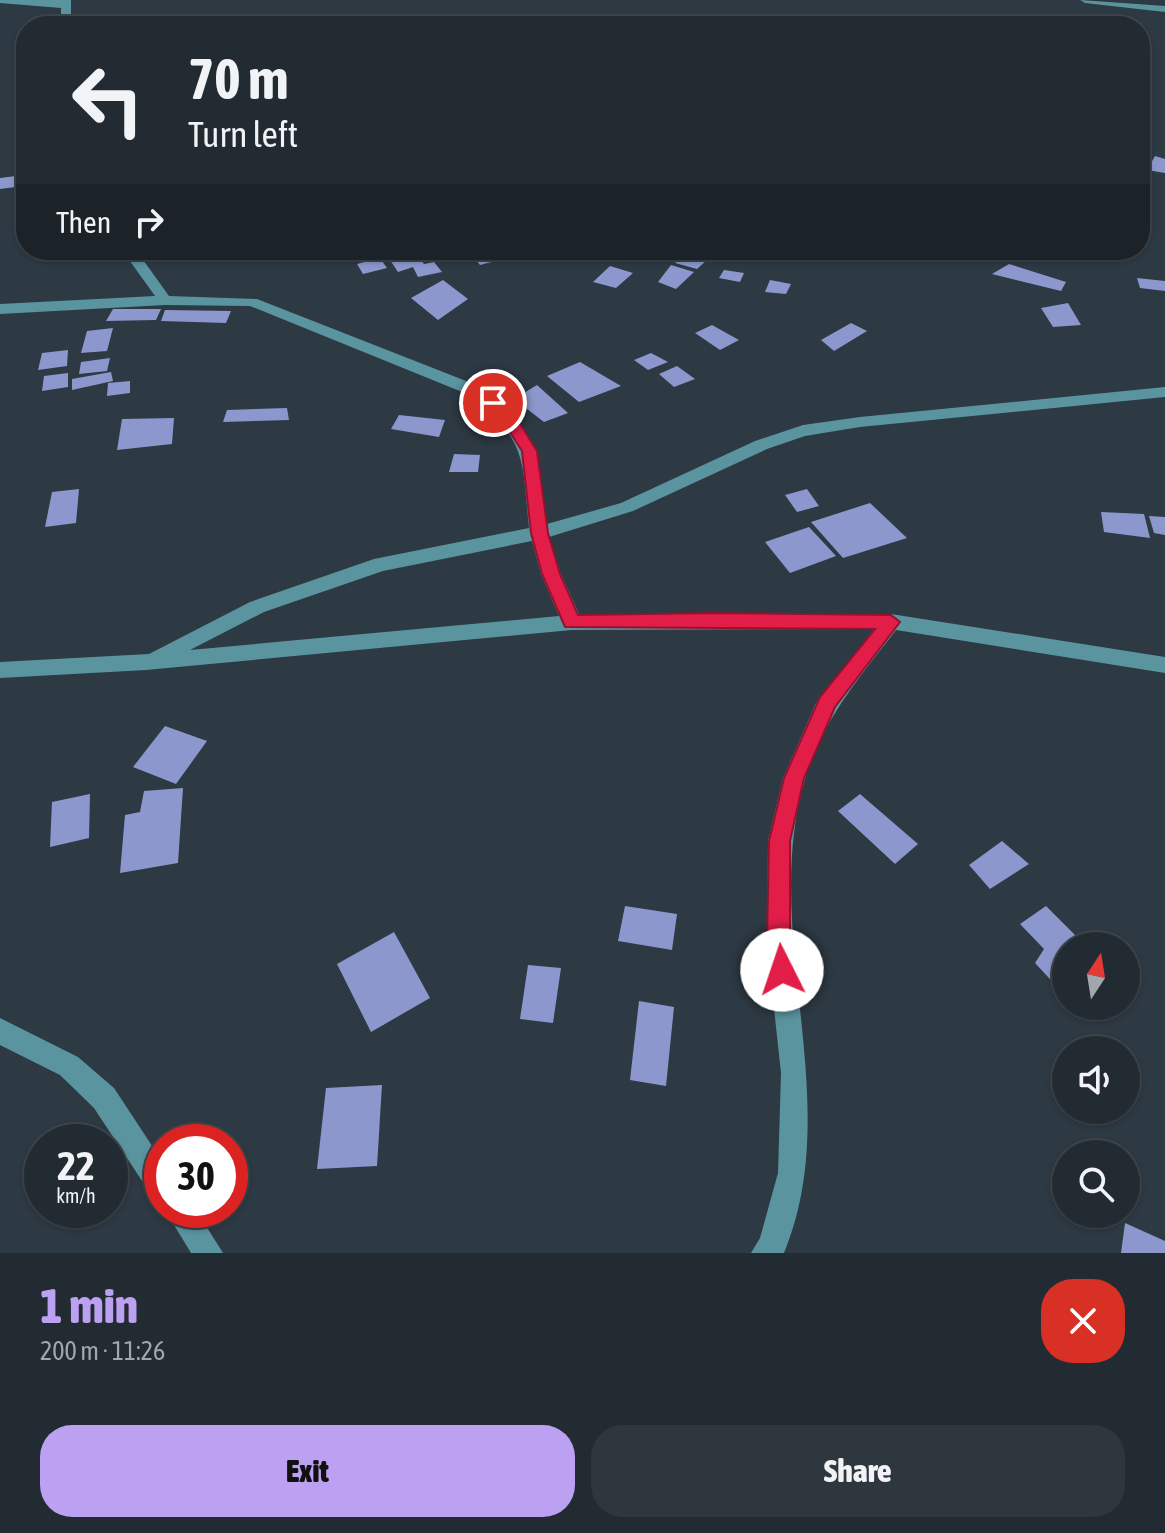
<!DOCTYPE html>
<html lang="en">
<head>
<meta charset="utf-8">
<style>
  :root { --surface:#222b32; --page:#2e373e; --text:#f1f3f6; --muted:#a2a7ac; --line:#3f474d; --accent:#bca0f2 }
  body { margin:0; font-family:"Asap Condensed",sans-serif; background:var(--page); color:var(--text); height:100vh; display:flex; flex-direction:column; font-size:30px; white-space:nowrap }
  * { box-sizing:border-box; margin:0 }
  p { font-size:26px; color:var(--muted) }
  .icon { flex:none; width:44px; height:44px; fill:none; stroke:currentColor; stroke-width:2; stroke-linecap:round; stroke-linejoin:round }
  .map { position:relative; height:1253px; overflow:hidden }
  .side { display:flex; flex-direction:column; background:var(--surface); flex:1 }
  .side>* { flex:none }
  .guide { position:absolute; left:16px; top:16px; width:1134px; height:244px; border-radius:32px; box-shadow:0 2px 6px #0004,0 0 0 2px var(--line); background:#222b32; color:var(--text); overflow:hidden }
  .needle { width:52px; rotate:12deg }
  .fabs { position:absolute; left:1052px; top:932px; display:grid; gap:16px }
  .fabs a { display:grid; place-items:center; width:88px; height:88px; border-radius:50%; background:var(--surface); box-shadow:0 2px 6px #0004,0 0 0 2px var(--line); font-size:40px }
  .speed { position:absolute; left:24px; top:1124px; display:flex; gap:16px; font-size:40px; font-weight:700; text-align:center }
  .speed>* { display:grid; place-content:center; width:104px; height:104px; border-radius:50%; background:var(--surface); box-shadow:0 2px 6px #0004,0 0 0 2px var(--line); line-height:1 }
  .speed small { font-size:20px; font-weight:400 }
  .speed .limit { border:12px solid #d22; background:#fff; color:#111 }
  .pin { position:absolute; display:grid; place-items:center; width:68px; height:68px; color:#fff; margin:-34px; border:4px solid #fff; border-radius:50%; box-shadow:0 2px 8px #0007 }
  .me { position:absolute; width:88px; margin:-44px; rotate:356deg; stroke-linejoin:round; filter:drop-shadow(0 0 6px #0008) }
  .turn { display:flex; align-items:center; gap:28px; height:168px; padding:0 40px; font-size:36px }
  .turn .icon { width:104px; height:104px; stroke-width:2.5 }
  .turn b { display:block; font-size:56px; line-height:68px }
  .then { display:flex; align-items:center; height:76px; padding:0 40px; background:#0003; gap:16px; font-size:30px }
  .round { display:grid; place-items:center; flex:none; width:84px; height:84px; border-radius:32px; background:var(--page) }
  .summary { display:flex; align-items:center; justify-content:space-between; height:136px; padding:0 40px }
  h1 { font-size:48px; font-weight:800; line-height:60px; color:var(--accent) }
  .cta { display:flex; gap:16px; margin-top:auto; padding:16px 40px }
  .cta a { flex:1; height:92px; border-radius:32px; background:var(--accent); color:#111; font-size:32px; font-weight:800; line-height:92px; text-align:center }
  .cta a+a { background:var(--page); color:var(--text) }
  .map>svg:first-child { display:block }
  .building { fill:#8c98cd }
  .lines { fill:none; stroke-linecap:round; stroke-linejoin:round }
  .minor { fill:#5a949f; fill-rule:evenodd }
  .route { fill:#e11d48; stroke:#92132f; stroke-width:2 }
</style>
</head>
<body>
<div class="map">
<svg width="1165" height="1253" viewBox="0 0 1165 1253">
  <rect width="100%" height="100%" fill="#2d3943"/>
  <!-- building -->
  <g class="building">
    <path d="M 1155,156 L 1165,159 L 1165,173 L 1147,170 Z"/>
    <path d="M 24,175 L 23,186 L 0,189 L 0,178 Z"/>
    <path d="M 468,250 L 491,250 L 499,260 L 480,265 Z"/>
    <path d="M 416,253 L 424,264 L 434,262 L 442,272 L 418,277 L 413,267 L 398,272 L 390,260 Z"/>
    <path d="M 686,254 L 707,260 L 697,269 L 675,263 Z"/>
    <path d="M 380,258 L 387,268 L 363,274 L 357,264 Z"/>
    <path d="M 1009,264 L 1066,282 L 1061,291 L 992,274 Z"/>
    <path d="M 671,265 L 694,272 L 676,289 L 658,282 Z"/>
    <path d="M 610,266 L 633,273 L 616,288 L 593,282 Z"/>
    <path d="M 724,270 L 744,273 L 740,282 L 719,278 Z"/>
    <path d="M 1137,278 L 1165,281 L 1165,291 L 1140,288 Z"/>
    <path d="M 443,280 L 468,299 L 438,320 L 411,298 Z"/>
    <path d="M 770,280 L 791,284 L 786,294 L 765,292 Z"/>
    <path d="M 1068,303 L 1081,325 L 1053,327 L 1041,308 Z"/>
    <path d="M 113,309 L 161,309 L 156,320 L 106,321 Z"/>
    <path d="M 165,310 L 231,311 L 226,323 L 161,321 Z"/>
    <path d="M 851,323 L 867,331 L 834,351 L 821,340 Z"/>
    <path d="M 712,325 L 739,340 L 720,350 L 695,333 Z"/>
    <path d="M 113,328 L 107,351 L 81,353 L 87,331 Z"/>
    <path d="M 68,350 L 67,366 L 38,370 L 42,353 Z"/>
    <path d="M 651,353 L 668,362 L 648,370 L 634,360 Z"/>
    <path d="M 110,358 L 107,371 L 79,374 L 81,362 Z"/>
    <path d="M 580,362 L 621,386 L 579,402 L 547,376 Z"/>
    <path d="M 677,366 L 695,379 L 674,387 L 659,374 Z"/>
    <path d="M 111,372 L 113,381 L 72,390 L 72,379 Z"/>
    <path d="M 68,373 L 68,387 L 42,391 L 44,376 Z"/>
    <path d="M 130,381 L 130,393 L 107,396 L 108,383 Z"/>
    <path d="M 537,385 L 568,413 L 544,422 L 514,399 Z"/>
    <path d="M 287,408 L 289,420 L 223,422 L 227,410 Z"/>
    <path d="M 399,415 L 445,420 L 439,437 L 391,429 Z"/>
    <path d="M 174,418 L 172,444 L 117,450 L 122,419 Z"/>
    <path d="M 454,454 L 480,455 L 478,472 L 449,472 Z"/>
    <path d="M 79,489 L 76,523 L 45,527 L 52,492 Z"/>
    <path d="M 807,489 L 819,506 L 797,512 L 785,495 Z"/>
    <path d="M 870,503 L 907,538 L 843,558 L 811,522 Z"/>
    <path d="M 1101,512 L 1144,514 L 1150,538 L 1104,532 Z"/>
    <path d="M 1149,516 L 1165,517 L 1165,535 L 1154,533 Z"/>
    <path d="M 809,527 L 836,556 L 790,573 L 765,542 Z"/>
    <path d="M 165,726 L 207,741 L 176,784 L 133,767 Z"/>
    <path d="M 183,788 L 178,863 L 120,873 L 125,815 L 140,812 L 144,791 Z"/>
    <path d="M 90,794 L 89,838 L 50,847 L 52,802 Z"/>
    <path d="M 860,794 L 918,844 L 895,864 L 838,811 Z"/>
    <path d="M 1002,841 L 1029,864 L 990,889 L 969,865 Z"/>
    <path d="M 625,906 L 677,914 L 672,950 L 618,941 Z"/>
    <path d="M 1046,906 L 1086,946 L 1066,946 L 1066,987 L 1061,991 L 1035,963 L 1044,949 L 1020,924 Z"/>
    <path d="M 394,932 L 430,998 L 371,1032 L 337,964 Z"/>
    <path d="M 528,965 L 561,968 L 553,1023 L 520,1019 Z"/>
    <path d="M 639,1001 L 674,1007 L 666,1086 L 630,1080 Z"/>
    <path d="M 382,1085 L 377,1166 L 317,1169 L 326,1088 Z"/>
    <path d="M 1125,1223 L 1165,1241 L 1165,1253 L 1121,1253 Z"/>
  </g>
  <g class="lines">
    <!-- minor -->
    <g class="minor">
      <path d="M 0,0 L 71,0 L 71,26 L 61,26 L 61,8 L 0,3 Z"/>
      <path d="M 1080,0 L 1165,6 L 1165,12 L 1085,3 Z"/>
      <path d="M 122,250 L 136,250 L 169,296 L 257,299 L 484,388 C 541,434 538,456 547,524 L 621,503 L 755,441 L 803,425 L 860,417 L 1165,387 L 1165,397 L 860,427 L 805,436 L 767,449 L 633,511 L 549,537 L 561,574 L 579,614 L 891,614 L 1165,657 L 1165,673 L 896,630 C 859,678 822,721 805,779 C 759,935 847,1100 784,1253 L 751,1253 L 760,1238 L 778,1173 L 781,1073 L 767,944 L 768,841 L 783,778 L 816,703 L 874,629 L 572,630 L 146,670 L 0,678 L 0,662 L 149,654 L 250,602 L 374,559 L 529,528 C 522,461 528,441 472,396 L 250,306 L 165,305 L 0,314 L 0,304 L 155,296 ZM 532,541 L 541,574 L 559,616 L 190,650 L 264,612 L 383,571 Z"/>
      <path d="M 0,1018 L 78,1057 L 114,1088 L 162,1161 L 162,1200 L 152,1196 L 94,1108 L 60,1075 L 0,1045 Z"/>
      <path d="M 165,1210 L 196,1210 L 223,1253 L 191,1253 Z"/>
    </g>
  </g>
  <!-- route -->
  <path class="route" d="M 493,398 L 512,411 L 537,451 L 548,533 L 560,574 L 578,615 L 711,613 L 891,615 L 900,622 L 835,707 L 804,778 L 790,841 L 790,944 L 793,970 L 790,977 L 782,981 L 773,977 L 767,944 L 769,841 L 784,778 L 820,697 L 875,629 L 565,627 L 542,574 L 531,533 L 522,451 L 501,418 L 485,403 Z"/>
</svg>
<div class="fabs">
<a><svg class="needle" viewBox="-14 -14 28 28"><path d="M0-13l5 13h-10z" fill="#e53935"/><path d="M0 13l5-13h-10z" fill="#a2a7ac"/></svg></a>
<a><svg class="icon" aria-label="sound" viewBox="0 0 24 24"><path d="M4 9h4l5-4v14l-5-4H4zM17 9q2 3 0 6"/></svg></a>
<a><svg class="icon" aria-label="search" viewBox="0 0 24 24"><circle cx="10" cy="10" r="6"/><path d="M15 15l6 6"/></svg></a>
</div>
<div class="speed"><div>22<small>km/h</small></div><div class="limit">30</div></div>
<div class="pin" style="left:493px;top:403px;background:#d93025"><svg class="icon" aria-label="arrive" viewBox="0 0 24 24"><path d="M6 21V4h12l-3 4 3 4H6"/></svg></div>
<svg class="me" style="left:782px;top:970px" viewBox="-20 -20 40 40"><circle r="19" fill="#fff"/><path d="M0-13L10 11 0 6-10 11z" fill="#e11d48"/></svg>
<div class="guide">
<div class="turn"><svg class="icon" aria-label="left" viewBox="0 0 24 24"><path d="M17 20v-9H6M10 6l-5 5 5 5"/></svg><div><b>70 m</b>Turn left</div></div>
<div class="then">Then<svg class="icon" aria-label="right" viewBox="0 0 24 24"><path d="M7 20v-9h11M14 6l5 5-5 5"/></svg></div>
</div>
</div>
<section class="side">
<div class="summary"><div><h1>1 min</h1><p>200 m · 11:26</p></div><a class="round" style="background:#d93025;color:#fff"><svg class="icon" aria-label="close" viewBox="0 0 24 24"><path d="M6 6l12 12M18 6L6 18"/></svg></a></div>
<div class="cta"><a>Exit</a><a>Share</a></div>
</section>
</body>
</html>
